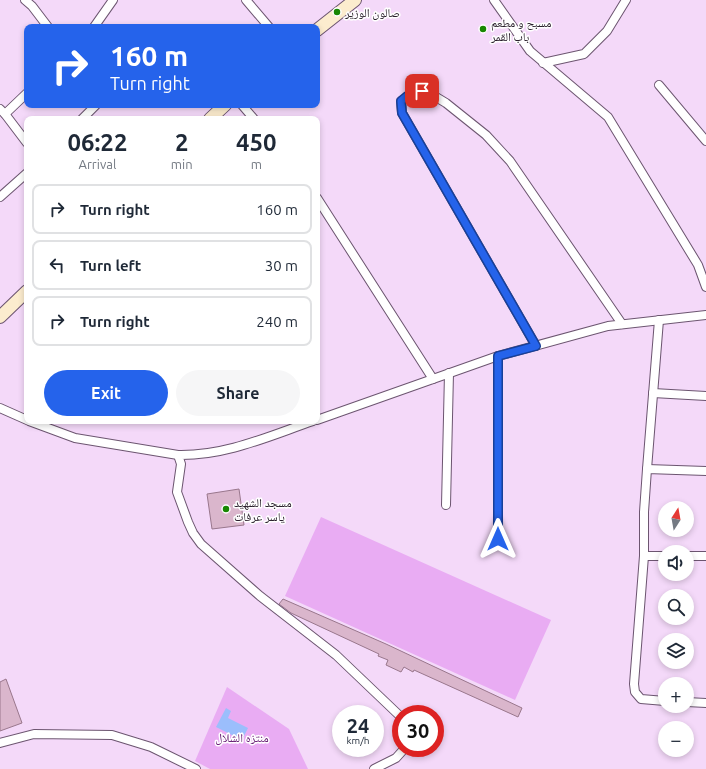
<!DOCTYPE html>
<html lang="en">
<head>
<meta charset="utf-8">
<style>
  :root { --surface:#fff; --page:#f6f6f7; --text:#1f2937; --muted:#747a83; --line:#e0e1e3; --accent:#2563eb }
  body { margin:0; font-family:Ubuntu,"Noto Naskh Arabic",sans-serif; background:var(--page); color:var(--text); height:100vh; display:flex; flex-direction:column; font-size:15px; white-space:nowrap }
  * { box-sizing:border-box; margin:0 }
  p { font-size:13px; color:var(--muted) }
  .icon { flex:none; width:22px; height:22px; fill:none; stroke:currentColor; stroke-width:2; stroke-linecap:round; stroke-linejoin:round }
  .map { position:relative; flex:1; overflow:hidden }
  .details { position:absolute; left:24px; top:116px; width:296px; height:308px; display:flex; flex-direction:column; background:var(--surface); border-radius:8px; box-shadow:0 2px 6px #0003 }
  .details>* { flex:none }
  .hud { position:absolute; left:24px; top:24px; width:296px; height:84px; border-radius:8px; box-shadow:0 2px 6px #0003; background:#2563eb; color:#fff; overflow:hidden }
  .needle { width:26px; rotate:11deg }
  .buttons { position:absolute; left:658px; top:501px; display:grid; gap:8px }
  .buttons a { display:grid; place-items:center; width:36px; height:36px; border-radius:50%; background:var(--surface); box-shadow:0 2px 6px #0003; font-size:20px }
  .speed { position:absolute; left:332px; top:705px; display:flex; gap:8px; font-size:20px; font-weight:700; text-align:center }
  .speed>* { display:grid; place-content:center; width:52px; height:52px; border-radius:50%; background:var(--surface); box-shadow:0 2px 6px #0003; line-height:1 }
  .speed small { font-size:10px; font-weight:400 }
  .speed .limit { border:6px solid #d22; background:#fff; color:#111 }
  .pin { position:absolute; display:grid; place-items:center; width:34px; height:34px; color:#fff; margin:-17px; border-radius:8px; box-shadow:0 2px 6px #0006 }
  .me { position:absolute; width:44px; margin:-22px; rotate:0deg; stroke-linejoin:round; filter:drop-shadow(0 0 3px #0008) }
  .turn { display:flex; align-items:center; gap:14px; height:84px; padding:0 20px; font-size:18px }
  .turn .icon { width:52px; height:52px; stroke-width:2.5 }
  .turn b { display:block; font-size:28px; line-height:34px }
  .eta { display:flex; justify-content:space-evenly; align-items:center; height:68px; text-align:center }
  .eta b { font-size:24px; font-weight:600; line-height:28px }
  .action { display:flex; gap:8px; margin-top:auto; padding:8px 20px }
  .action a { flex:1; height:46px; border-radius:24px; background:var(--accent); color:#fff; font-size:16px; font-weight:600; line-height:46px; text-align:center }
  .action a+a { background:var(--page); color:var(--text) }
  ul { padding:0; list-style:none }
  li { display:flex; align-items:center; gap:12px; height:50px; margin:0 8px 6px; padding:0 12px; border:2px solid var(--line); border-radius:8px }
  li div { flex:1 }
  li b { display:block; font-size:15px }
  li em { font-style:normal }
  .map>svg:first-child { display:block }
  .green { fill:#e9acf3 }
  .water { fill:#9bbefc }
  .building { fill:#dab6cc; stroke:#99778c }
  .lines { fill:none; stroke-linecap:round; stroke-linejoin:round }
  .street-casing { stroke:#6c5570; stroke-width:10 }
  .secondary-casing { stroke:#6c5570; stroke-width:14 }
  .street { stroke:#fff; stroke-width:8 }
  .secondary { stroke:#fcecce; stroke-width:12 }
  .route-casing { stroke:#184099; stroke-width:10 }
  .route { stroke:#2563eb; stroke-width:7 }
  .poi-dot { fill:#188701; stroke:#fff; stroke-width:1.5 }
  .labels { text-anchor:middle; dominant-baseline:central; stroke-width:3; stroke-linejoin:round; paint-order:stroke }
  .poi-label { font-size:12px; fill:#281e2a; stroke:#fff; text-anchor:start }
  .park-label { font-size:12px; fill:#692076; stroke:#fff }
</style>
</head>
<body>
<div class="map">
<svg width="706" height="769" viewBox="0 0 706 769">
  <rect width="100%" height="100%" fill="#f4d9f9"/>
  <!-- green -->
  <g class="green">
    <path d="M 321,517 L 551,620 L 515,700 L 285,596 Z"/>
    <path d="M 227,687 L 289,729 L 308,769 L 210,769 L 195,761 Z"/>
  </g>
  <!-- water -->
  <path class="water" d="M 226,708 L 231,711 L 228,718 L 248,728 L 242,740 L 216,727 Z"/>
  <!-- building -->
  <g class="building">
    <path d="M 239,489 L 244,525 L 212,529 L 207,494 Z"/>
    <path d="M 283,599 L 386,644 L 522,708 L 518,717 L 414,670 L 413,672 L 404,667 L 401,672 L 386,665 L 388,660 L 378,656 L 379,654 L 291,613 L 279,604 Z"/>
    <path d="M 6,679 L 22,723 L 0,731 L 0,682 Z"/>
  </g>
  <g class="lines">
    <defs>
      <g id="street">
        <path d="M 25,0 L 32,6 L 48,27"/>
        <path d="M 246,0 L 269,27"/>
        <path d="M 494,0 L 530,51 L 608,117 L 698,265 L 706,287"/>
        <path d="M 94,27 L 113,0"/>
        <path d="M 543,63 L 584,54 L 607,31 L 626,0"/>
        <path d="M 659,85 L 706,141"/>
        <path d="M 242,105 L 254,119"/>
        <path d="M 0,109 L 5,114 L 27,93"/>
        <path d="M 5,114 L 27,143"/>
        <path d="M 82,119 L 96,105"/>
        <path d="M 0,197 L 27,173"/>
        <path d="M 317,198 L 433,379"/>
        <path d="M 536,346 L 402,113 L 401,101 L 414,93 L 422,91 L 431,94 L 446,103 L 486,135 L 510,161 L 622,324"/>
        <path d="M 498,356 L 498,539"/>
        <path d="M 653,393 L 706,396"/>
        <path d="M 0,408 L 27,420"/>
        <path d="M 317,420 L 498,356 L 608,326 L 706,315"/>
        <path d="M 29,421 L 75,438 L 178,455"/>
        <path d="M 313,421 C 269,436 226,456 178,455 L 181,464 L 177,492 L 188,522 L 193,533 L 201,544 L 260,596 L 336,655 L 401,717"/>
        <path d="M 647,469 L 659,320"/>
        <path d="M 446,505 L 449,373"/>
        <path d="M 644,556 L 665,556"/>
        <path d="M 687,556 L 706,556"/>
        <path d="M 665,701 L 641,699 L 635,692 L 634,684 L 644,556 L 644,512 L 647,469 L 706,471"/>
        <path d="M 687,702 L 706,703"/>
        <path d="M 0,743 L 34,734 L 112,735 L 151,747 L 196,769"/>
        <path d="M 374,769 L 396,758 L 405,748"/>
      </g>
      <g id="secondary">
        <path d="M 317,30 L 355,0"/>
        <path d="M 210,119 L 225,105"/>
        <path d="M 0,317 L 27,291"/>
      </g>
    </defs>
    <!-- street casing -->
    <use href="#street" class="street-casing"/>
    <!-- secondary casing -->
    <use href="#secondary" class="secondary-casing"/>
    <!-- street -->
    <use href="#street" class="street"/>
    <!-- secondary -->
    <use href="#secondary" class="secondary"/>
  </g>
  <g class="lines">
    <defs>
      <path id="route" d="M 422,91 L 407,96 L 401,101 L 402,113 L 536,346 L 498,356 L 498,539"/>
    </defs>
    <!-- route casing -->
    <use href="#route" class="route-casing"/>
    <!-- route -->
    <use href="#route" class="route"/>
  </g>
  <!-- markers -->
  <g class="poi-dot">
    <circle cx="337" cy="12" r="4"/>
    <circle cx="483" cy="29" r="4"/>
    <circle cx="226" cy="509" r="4"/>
  </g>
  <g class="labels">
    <!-- poi labels -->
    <g class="poi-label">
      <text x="345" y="12">صالون الوزير</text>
      <text x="491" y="22">مسبح و مطعم<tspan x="491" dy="14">باب القمر</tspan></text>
      <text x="234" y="502">مسجد الشهيد<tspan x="234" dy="14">ياسر عرفات</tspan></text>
    </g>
    <!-- park labels -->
    <g class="park-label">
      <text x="242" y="737">منتزه الشلال</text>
    </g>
  </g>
</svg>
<div class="buttons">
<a><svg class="needle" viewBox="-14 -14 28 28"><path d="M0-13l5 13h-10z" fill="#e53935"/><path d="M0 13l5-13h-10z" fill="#747a83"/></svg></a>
<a><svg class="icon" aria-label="sound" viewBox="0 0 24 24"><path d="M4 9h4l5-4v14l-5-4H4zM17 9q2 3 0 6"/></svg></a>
<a><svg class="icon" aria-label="search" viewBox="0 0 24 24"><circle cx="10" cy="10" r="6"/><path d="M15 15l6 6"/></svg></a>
<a><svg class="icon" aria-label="layers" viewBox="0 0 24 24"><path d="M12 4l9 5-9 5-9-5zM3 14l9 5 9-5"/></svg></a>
<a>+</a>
<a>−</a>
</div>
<div class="speed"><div>24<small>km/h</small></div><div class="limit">30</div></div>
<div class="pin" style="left:422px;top:91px;background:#d93025"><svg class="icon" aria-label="arrive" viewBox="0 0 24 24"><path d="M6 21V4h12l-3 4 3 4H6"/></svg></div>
<svg class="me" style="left:498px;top:539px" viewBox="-20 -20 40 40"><path d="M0-17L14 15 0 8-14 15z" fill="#2563eb" stroke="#fff" stroke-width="4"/></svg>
<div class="hud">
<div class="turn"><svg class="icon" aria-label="right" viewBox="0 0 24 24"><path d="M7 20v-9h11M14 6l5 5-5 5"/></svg><div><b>160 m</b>Turn right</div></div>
</div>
<section class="details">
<div class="eta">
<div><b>06:22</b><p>Arrival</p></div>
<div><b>2</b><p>min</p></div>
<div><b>450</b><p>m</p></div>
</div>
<ul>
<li><svg class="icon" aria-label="right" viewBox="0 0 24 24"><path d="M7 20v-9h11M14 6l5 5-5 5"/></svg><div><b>Turn right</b></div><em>160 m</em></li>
<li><svg class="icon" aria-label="left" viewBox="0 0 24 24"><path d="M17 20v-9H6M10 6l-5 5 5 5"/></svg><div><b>Turn left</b></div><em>30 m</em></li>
<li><svg class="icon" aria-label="right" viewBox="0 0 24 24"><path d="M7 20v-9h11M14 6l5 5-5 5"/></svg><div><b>Turn right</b></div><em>240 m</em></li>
</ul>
<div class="action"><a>Exit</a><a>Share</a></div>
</section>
</div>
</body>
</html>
